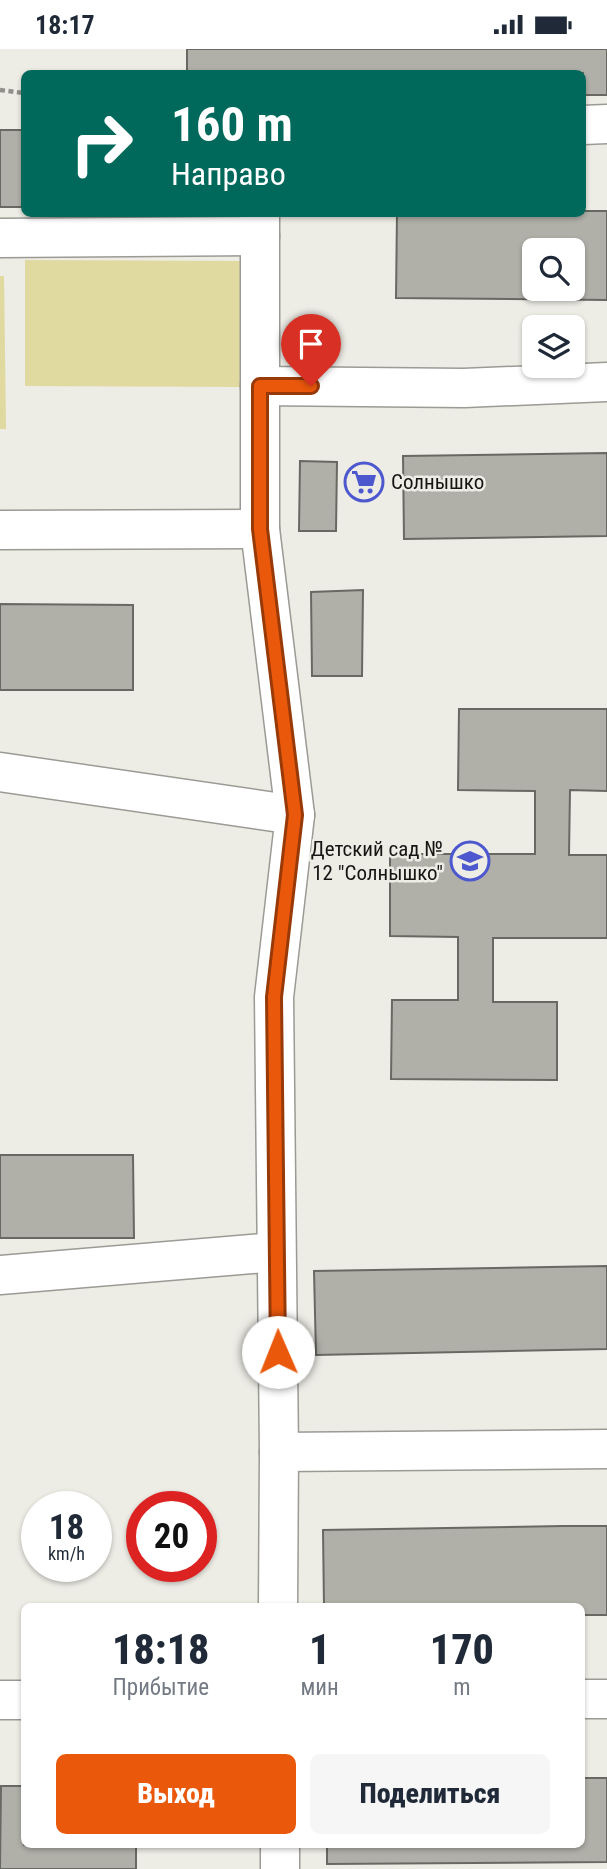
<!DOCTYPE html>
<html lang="ru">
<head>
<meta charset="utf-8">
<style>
  :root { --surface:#fff; --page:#f6f6f7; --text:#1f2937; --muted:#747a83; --accent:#ea580c }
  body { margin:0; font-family:"Roboto Condensed",sans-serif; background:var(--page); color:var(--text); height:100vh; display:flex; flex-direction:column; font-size:26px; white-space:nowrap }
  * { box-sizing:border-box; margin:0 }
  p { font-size:23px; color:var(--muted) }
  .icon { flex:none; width:38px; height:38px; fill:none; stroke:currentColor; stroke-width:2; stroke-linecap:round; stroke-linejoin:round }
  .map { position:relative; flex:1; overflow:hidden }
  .side { position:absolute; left:21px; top:1554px; width:564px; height:245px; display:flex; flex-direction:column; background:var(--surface); border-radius:10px; box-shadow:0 2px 5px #0004 }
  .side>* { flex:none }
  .hud { position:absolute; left:21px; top:21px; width:565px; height:147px; border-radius:10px; box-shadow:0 2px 5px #0004; background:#00695c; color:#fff; overflow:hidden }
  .controls { position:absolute; left:522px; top:189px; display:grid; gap:14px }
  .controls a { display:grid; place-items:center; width:63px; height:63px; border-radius:10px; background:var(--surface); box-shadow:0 2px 5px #0004; font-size:35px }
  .speed { position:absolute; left:21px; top:1442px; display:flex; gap:14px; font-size:35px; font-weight:700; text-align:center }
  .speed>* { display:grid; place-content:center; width:91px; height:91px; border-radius:50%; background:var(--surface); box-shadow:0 2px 5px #0004; line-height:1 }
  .speed small { font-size:18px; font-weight:400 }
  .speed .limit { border:10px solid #d22; background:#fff; color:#111 }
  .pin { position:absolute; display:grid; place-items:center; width:60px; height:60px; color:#fff; margin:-72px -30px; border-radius:50% 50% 50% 0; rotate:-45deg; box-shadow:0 0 7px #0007 }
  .pin .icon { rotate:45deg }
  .me { position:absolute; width:77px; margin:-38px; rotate:359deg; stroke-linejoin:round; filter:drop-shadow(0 0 5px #0008) }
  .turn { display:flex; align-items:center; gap:24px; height:147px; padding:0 35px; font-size:32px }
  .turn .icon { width:91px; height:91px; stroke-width:2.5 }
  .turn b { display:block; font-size:49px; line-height:60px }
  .eta { display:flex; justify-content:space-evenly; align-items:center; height:119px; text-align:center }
  .eta b { font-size:42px; font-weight:800; line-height:49px }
  .primary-button { display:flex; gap:14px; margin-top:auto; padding:14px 35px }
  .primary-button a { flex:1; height:80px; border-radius:10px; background:var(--accent); color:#fff; font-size:28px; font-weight:800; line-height:80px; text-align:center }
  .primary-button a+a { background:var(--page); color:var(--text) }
  .status { display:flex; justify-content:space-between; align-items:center; height:49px; padding:0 35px; background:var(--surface); direction:ltr }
  .status svg { height:19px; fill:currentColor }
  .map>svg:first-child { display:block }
  .green { fill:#e0d9a0 }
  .building { fill:#b0b0a9; stroke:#696963; stroke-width:2; fill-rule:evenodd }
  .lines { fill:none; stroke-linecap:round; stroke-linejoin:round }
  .minor-casing { stroke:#9b9a94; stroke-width:41 }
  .path { stroke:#908f8a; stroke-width:4.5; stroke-dasharray:5 3.5; stroke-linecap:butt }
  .minor { stroke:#fff; stroke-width:38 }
  .route-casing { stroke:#983908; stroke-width:18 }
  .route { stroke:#ea580c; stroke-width:12 }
  .labels { text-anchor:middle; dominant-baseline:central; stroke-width:5; stroke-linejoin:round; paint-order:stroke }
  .poi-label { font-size:21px; fill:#161513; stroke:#edece5; text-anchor:start }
</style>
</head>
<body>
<div class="status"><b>18:17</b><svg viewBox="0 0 49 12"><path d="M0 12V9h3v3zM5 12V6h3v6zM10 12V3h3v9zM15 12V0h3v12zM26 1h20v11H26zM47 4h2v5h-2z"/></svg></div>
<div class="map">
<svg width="607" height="1820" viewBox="0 0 607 1820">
  <rect width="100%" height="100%" fill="#edece5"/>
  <!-- green -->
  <g class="green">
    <path d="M 25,211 L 240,212 L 240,338 L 25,337 Z"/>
    <path d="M 0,227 L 4,227 L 6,380 L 0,380 Z"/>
  </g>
  <!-- building -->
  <g class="building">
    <path d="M 187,0 L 607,0 L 607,46 L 583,46 L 583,24 L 187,24 Z"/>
    <rect x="0" y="81" width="24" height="77"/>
    <path d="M 583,162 L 607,162 L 607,251 L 396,249 L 397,164 L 583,164 ZM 534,201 L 572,201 L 572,240 L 534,240 Z"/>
    <path d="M 607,404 L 607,487 L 404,490 L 403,407 Z"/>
    <path d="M 300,412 L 337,413 L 336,482 L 299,482 Z"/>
    <path d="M 363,541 L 362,627 L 312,627 L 311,543 Z"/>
    <path d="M 0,555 L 133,556 L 133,641 L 0,641 Z"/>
    <path d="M 459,660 L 607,660 L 607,742 L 570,741 L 569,806 L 607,806 L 607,889 L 493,889 L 493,953 L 557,953 L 557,1031 L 391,1030 L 392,951 L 458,951 L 458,888 L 390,887 L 390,805 L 535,805 L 535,742 L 458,741 Z"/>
    <path d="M 0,1106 L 133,1106 L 134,1189 L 0,1189 Z"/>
    <path d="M 607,1217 L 607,1300 L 316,1306 L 314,1222 Z"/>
    <path d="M 563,1477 L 607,1477 L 607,1566 L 581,1566 L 581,1558 L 324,1558 L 323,1481 Z"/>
    <path d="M 581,1729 L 607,1729 L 607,1813 L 327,1815 L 327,1796 L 581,1796 Z"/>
    <path d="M 1,1737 L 24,1737 L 24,1796 L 136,1796 L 136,1820 L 0,1820 Z"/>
  </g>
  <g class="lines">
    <defs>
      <g id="minor">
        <path d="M 583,76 L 607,75"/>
        <path d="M 260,164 L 260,480 L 295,766 L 274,948 L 279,1403 L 278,1558"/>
        <path d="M 0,189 L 260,187"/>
        <path d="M 260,337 L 464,339 L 607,333"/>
        <path d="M 0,481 L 260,480"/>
        <path d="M 0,723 L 295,766"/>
        <path d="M 0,1226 L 276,1203"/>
        <path d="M 279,1403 L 607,1400"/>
        <path d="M 581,1650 L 607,1650"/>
        <path d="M 0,1651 L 24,1651"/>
        <path d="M 280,1796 L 280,1820"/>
      </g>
    </defs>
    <!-- minor casing -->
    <use href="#minor" class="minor-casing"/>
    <!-- path -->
    <path class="path" d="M 0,41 L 24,44"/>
    <!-- minor -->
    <use href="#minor" class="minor"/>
  </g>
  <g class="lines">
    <defs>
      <path id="route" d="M 278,1303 L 274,948 L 295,766 L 260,480 L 260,337 L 311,337"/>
    </defs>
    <!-- route casing -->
    <use href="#route" class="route-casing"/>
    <!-- route -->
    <use href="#route" class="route"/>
  </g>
  <!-- icons -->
  <defs>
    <symbol id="supermarket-ring" viewBox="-11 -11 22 22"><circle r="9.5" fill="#edece5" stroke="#4d58ce" stroke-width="1.5"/><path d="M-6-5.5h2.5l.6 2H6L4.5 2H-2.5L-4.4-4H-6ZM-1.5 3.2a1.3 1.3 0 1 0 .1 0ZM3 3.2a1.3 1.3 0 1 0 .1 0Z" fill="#4d58ce"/></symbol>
    <symbol id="school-ring" viewBox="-11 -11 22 22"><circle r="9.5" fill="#edece5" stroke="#4d58ce" stroke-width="1.5"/><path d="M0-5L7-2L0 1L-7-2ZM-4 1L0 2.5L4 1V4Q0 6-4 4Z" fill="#4d58ce"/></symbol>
  </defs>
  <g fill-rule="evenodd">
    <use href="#supermarket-ring" x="342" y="411" width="44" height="44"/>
    <use href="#school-ring" x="448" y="790" width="44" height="44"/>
  </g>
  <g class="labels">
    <!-- poi labels -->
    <g class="poi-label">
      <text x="391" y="433">Солнышко</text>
      <text x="443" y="800" text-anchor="end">Детский сад №<tspan x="443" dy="24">12 "Солнышко"</tspan></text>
    </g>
  </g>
</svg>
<div class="controls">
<a><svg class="icon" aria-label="search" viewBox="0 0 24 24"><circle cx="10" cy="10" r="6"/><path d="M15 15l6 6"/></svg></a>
<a><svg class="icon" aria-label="layers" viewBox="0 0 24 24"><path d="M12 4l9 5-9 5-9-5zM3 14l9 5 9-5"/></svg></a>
</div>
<div class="speed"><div>18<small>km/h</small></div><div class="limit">20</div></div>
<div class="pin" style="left:311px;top:337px;background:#d93025"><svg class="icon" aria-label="arrive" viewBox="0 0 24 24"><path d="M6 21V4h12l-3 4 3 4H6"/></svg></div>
<svg class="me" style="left:278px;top:1303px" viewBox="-20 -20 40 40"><circle r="19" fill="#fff"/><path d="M0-13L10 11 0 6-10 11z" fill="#ea580c"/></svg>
<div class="hud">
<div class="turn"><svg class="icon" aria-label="right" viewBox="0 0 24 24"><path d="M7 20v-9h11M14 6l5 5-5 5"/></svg><div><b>160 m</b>Направо</div></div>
</div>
<section class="side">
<div class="eta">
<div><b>18:18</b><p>Прибытие</p></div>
<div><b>1</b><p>мин</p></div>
<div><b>170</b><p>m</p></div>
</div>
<div class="primary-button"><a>Выход</a><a>Поделиться</a></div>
</section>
</div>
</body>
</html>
